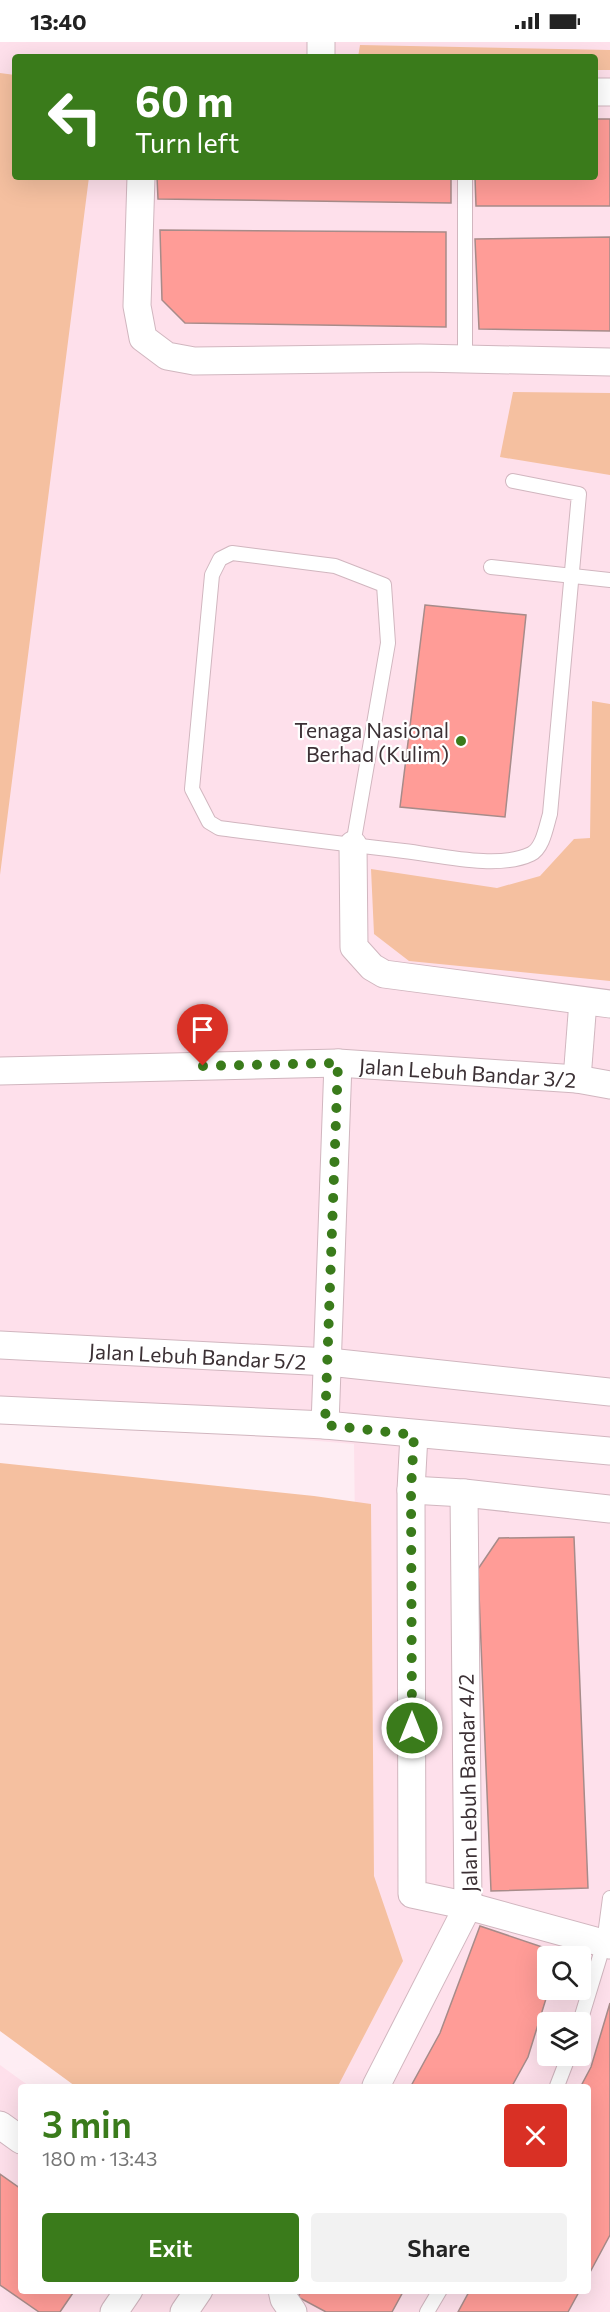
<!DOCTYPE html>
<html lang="en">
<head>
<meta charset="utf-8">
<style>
  :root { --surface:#fff; --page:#f2f2f2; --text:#222; --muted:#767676; --accent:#3a7b1b }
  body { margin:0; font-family:Commissioner,sans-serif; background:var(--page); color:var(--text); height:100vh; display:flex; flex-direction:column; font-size:22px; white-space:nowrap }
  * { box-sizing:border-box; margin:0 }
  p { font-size:20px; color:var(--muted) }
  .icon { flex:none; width:33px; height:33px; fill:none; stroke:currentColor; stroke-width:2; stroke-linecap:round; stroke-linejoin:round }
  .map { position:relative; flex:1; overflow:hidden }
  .sheet { position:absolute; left:18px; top:2042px; width:573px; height:210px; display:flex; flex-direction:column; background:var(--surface); border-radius:6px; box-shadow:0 6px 24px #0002 }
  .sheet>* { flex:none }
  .top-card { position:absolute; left:12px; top:12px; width:586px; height:126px; border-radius:6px; box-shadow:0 6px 24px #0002; background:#3a7b1b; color:#fff; overflow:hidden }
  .fabs { position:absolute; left:537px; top:1904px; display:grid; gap:12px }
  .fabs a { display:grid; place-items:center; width:54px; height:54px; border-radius:6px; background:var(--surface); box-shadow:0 6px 24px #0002; font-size:30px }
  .pin { position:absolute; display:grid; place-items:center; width:51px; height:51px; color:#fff; margin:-62px -26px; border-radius:50% 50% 50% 0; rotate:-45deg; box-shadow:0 0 6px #0007 }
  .pin .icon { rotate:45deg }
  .me { position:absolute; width:66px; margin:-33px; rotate:0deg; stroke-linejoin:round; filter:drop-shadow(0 0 4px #0008) }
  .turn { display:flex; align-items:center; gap:21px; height:126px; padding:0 24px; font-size:27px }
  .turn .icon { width:78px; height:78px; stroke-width:2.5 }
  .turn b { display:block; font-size:42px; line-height:51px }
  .round { display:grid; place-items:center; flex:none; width:63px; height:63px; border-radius:6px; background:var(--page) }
  .headline { display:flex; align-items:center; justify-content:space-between; height:102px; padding:0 24px }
  h1 { font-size:36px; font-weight:600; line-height:45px; color:var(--accent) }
  .primary-button { display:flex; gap:12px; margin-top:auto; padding:12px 24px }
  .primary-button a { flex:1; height:69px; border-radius:6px; background:var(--accent); color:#fff; font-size:24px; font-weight:600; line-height:69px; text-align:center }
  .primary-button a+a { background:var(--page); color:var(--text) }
  .status { display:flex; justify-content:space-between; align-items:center; height:42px; padding:0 30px; background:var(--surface); direction:ltr }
  .status svg { height:16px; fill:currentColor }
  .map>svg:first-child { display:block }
  .built { fill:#fee0eb; fill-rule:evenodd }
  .green { fill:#f5c0a0 }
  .building { fill:#ff9c97; stroke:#a78b89; stroke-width:1.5 }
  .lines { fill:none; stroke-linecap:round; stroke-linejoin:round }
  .service-casing { stroke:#d1b6bf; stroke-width:16 }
  .minor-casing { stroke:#d1b6bf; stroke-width:29 }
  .service { stroke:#fff; stroke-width:14 }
  .minor { stroke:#fff; stroke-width:27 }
  .route { stroke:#3a7b1b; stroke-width:10; stroke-dasharray:0 18 }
  .poi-dot { fill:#3a7b1b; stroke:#fff; stroke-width:2 }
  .labels { text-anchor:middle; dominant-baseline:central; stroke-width:4.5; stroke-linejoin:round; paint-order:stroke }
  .poi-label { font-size:21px; fill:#3c3135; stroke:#fff; text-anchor:end }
  .street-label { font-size:21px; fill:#3c3135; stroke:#fff }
</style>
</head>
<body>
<div class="status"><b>13:40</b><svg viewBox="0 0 49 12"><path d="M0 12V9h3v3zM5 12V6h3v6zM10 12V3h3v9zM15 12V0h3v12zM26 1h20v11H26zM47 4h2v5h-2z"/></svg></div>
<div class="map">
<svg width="610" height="2270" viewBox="0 0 610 2270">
  <rect width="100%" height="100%" fill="#feedf3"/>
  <!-- built -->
  <path class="built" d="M 0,0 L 610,0 L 610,2270 L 0,2270 L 0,2023 L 29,2044 L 21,2044 L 21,2248 L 588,2248 L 588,2044 L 283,2044 L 360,1899 L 354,1402 L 0,1373 ZM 15,15 L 596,15 L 596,135 L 15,135 ZM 548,1914 L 580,1914 L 580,1947 L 548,1947 ZM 548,1980 L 580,1980 L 580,2013 L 548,2013 Z"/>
  <!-- green -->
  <g class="green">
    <path d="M 360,3 L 610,8 L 610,28 L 596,28 L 596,15 L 358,15 Z"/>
    <path d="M 0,31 L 15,33 L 15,135 L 89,135 L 0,833 Z"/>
    <path d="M 513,350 L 610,351 L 610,433 L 500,415 Z"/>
    <path d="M 592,659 L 610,662 L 610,939 L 409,919 L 374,892 L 371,827 L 497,846 L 540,834 L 574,797 L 590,796 Z"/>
    <path d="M 0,1421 L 314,1454 L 371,1462 L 374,1834 L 403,1919 L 338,2044 L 75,2044 L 0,1989 Z"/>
  </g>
  <!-- building -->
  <g class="building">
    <path d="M 596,77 L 610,77 L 610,164 L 476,164 L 475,135 L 596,135 Z"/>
    <path d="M 157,135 L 451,135 L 451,161 L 158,157 Z"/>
    <path d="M 160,188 L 446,190 L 446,285 L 185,281 L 162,258 Z"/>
    <path d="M 610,195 L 610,289 L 479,287 L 475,197 Z"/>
    <path d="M 425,563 L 526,573 L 505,775 L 400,765 Z"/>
    <path d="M 574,1495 L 588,1846 L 491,1849 L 478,1527 L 499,1496 Z"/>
    <path d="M 480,1884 L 560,1911 L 559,1914 L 548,1914 L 549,1947 L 528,2015 L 512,2044 L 411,2044 L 440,1991 Z"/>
    <path d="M 610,1961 L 610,2193 L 588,2234 L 588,2044 L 581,2044 L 591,2025 Z"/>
    <path d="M 0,2132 L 21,2147 L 21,2248 L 75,2248 L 60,2270 L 39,2270 L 0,2243 Z"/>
    <path d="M 302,2248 L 404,2248 L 392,2270 L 326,2270 L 298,2255 Z"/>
    <path d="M 470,2248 L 580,2248 L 568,2270 L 458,2270 Z"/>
  </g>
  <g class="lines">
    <defs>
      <g id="service">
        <path d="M 465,135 L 465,317"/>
        <path d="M 491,525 L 610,538"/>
        <path d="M 353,803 L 388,601 L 384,543 L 335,524 L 232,511 L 220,517 L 212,533 L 192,747 L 209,780 L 219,786 C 281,794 342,802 404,809 C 439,813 498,828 531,812 C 543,806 546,785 550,772 L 579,452 L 513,439"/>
        <path d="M 580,1980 L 604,1901 L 610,1856"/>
        <path d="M 557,2044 L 569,2013"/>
        <path d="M 427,2270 L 440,2248"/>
      </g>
      <g id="minor">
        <path d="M 321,0 L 321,15"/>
        <path d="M 596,50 L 610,50"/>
        <path d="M 141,135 L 137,264 L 143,296 L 167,314 L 194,319 L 420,316 L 610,320"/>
        <path d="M 353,803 L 354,905 L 372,925 L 384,932 L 610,962"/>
        <path id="s1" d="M 0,1029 L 338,1021 L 577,1037 L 610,1043"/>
        <path d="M 577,1037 L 583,959"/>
        <path id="s2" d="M 0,1303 L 329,1320 L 610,1350"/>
        <path d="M 0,1368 L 325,1383 L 610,1409"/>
        <path d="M 325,1383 L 338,1021"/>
        <path d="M 414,1393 L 411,1448 L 412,1852 L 468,1864 L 610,1903"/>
        <path d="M 411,1448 L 464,1451 L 610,1467"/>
        <path d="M 376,2044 L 468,1864 L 464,1451"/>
        <path d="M 0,2083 L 21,2098"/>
        <path d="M 282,2248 L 284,2257 L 293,2270"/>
        <path d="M 114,2270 L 129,2248"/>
        <path d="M 184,2270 L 199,2248"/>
      </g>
    </defs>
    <!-- service casing -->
    <use href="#service" class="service-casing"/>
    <!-- minor casing -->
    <use href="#minor" class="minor-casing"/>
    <!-- service -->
    <use href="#service" class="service"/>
    <!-- minor -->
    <use href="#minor" class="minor"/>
  </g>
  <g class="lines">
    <!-- route -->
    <path class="route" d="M 203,1024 L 338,1021 L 325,1383 L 414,1393 L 411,1448 L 412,1686"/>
  </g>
  <!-- markers -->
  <circle class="poi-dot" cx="461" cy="699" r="6"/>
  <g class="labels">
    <!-- poi labels -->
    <g class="poi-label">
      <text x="449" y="687">Tenaga Nasional<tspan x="449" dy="24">Berhad (Kulim)</tspan></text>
    </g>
    <!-- street labels -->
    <g class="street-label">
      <text stroke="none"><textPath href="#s1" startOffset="468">Jalan Lebuh Bandar 3/2</textPath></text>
      <text stroke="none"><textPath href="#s2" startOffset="198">Jalan Lebuh Bandar 5/2</textPath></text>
      <text transform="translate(467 1741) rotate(-91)">Jalan Lebuh Bandar 4/2</text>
    </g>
  </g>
</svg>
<div class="fabs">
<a><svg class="icon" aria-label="search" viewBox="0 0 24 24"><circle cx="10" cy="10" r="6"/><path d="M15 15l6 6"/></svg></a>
<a><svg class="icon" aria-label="layers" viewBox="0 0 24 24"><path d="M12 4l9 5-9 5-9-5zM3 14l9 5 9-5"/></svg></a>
</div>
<div class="pin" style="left:203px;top:1024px;background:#d93025"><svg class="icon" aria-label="arrive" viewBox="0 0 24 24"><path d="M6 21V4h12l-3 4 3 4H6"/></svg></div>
<svg class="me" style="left:412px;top:1686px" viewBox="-20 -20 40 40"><circle r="17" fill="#3a7b1b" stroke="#fff" stroke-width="3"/><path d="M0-11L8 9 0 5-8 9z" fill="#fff"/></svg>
<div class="top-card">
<div class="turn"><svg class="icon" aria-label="left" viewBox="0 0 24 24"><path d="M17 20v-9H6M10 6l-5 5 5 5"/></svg><div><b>60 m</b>Turn left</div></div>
</div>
<section class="sheet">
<div class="headline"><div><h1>3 min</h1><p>180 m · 13:43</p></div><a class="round" style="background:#d93025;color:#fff"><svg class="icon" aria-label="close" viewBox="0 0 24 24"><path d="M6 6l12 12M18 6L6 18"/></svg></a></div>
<div class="primary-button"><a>Exit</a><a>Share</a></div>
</section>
</div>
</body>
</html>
